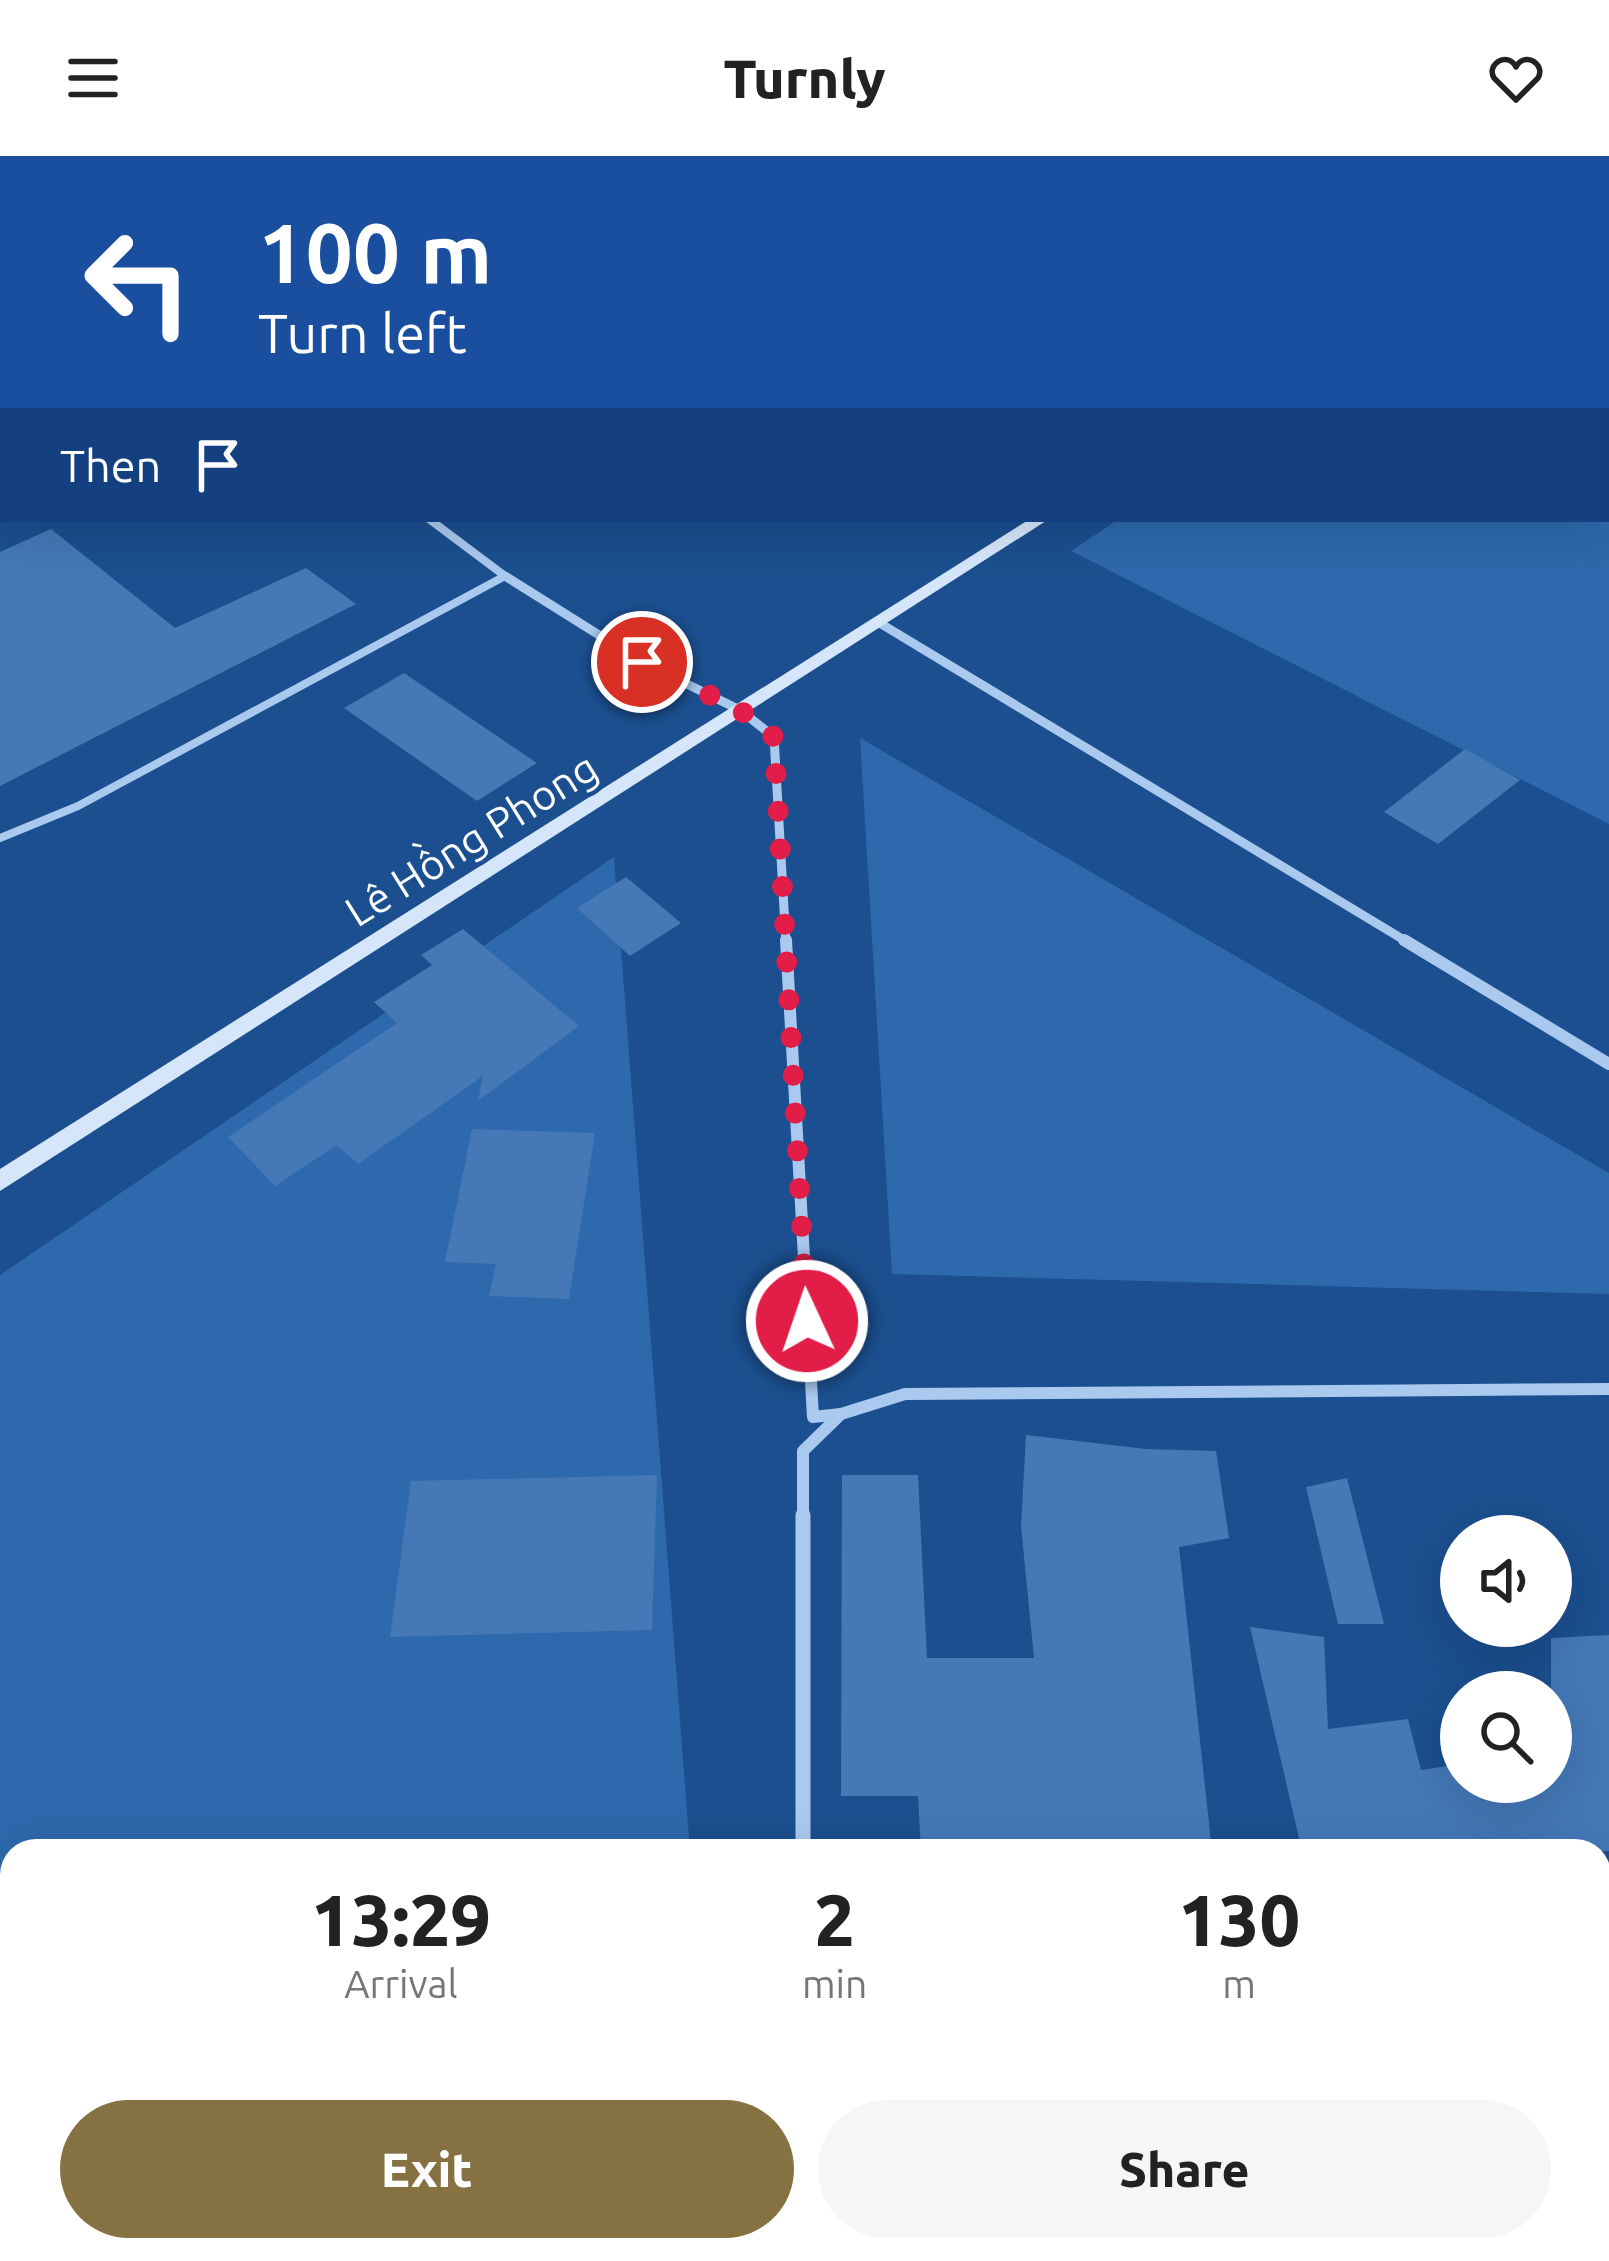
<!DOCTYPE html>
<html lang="en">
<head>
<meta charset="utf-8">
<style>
  :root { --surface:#fff; --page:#f6f6f6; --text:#222; --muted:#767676; --accent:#857141 }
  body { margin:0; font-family:Ubuntu,sans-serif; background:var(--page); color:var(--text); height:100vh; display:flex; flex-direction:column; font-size:45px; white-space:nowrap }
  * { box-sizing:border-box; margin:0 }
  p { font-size:39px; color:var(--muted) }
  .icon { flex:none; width:66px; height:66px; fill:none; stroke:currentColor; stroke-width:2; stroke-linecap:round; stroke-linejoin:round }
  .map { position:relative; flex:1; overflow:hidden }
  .sheet { position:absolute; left:0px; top:1683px; width:1611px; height:423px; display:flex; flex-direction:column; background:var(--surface); border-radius:36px 36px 0 0; box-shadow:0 12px 48px #0002 }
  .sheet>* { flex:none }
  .hud { position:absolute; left:0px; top:0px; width:1611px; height:366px; box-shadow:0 12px 48px #0002; background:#1a4fa0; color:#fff; overflow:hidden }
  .controls { position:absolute; left:1440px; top:1359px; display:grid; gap:24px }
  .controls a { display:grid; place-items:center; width:132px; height:132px; border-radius:50%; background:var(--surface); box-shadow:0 12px 48px #0002; font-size:60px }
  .pin { position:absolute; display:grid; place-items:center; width:102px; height:102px; color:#fff; margin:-51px; border:6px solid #fff; border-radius:50%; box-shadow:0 3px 12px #0007 }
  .me { position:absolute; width:132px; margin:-66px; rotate:357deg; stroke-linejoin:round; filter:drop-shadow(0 0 9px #0008) }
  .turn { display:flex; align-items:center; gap:42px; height:252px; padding:0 60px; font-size:54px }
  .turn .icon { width:156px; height:156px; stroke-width:2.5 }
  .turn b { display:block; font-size:84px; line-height:102px }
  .then { display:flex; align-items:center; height:114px; padding:0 60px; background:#0003; gap:24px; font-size:45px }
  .eta { display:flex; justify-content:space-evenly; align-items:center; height:204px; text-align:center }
  .eta b { font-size:72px; font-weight:800; line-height:84px }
  .action { display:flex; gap:24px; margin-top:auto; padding:24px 60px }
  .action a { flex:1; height:138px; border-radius:72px; background:var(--accent); color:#fff; font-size:48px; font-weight:800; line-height:138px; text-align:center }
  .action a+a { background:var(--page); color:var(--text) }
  header { display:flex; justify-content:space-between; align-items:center; height:156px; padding:0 60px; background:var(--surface); font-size:54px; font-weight:800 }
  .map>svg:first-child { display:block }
  .green { fill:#2e69ad }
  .building { fill:#4478b7 }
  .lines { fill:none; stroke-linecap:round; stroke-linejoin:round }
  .path { stroke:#a9c9ee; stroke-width:4.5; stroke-dasharray:3 6; stroke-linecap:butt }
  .lane { stroke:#a9c9ee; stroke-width:8 }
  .street-far3 { stroke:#a9c9ee; stroke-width:8 }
  .street-far2 { stroke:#a9c9ee; stroke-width:9 }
  .street-far1 { stroke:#a9c9ee; stroke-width:12 }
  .street { stroke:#a9c9ee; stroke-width:15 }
  .secondary { fill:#d6e6fa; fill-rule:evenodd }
  .route { stroke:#e11d48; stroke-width:21; stroke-dasharray:0 37.8 }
  .labels { text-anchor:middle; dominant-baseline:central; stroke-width:9; stroke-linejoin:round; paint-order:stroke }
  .street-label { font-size:42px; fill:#fff; stroke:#1b4f8f }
</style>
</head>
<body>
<header><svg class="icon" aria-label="menu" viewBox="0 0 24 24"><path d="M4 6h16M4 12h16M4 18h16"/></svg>Turnly<svg class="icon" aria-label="heart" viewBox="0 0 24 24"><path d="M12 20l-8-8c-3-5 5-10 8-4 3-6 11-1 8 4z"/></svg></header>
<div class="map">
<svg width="1609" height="2105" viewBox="0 0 1609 2105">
  <rect width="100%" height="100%" fill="#1b4f8f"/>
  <!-- green -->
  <g class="green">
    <path d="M 1609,45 L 1609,668 L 1071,395 L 1119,363 L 1608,363 Z"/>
    <path d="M 860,582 L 1609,1017 L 1609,1138 L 892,1118 Z"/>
    <path d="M 614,701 L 690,1695 L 12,1695 L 12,1803 L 0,1802 L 0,1119 Z"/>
  </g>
  <!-- building -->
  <g class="building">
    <path d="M 51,373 L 175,472 L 306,412 L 356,448 L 0,630 L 0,396 Z"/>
    <path d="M 404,517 L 537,607 L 477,645 L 344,552 Z"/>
    <path d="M 1465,593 L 1520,624 L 1438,688 L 1384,656 Z"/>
    <path d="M 626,721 L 681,767 L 630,800 L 577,752 Z"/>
    <path d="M 463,773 L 579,870 L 478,945 L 483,920 L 358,1008 L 337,989 L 275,1030 L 228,981 L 397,867 L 374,846 L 432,809 L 421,799 Z"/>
    <path d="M 472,973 L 595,977 L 569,1143 L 489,1140 L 496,1108 L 445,1106 Z"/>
    <path d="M 1026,1279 L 1146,1293 L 1216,1295 L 1229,1382 L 1179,1391 L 1212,1695 L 921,1695 L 918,1640 L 841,1640 L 842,1319 L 918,1319 L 927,1502 L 1034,1502 L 1021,1370 Z"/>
    <path d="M 657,1319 L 652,1474 L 390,1481 L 411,1325 Z"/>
    <path d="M 1347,1322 L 1384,1468 L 1338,1468 L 1306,1331 Z"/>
    <path d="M 1250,1471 L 1324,1481 L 1328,1573 L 1408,1563 L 1421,1614 L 1461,1608 L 1461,1626 L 1551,1626 L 1551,1482 L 1609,1479 L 1609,1695 L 1302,1695 Z"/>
  </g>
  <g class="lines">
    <!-- path -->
    <path class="path" d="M 285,3 L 292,0"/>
    <!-- lane -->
    <path class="lane" d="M 0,682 L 78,650 L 505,420 L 429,363"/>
    <!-- street-far3 -->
    <path class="street-far3" d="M 951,0 L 958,3"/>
    <!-- street-far2 -->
    <g class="street-far2">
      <path d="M 505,420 L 642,506 L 740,554 L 774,581 L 786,787"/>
      <path d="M 878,466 L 1409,787"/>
    </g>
    <!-- street-far1 -->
    <g class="street-far1">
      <path d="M 786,784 L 813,1261 L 841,1258"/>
      <path d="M 1404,784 L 1609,908"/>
      <path d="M 803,1362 L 803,1295 L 841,1258 L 905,1238 L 1609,1233"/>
    </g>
    <!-- street -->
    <g class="street">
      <path d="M 803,1359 L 803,1695"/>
      <path d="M 805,2094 L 805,2105"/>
    </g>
    <!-- secondary -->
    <g class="secondary">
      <path d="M 1603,0 L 1609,0 L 1609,6 L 1601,3 Z"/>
      <path d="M 1030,363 L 1049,363 L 0,1035 L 0,1013 Z"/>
      <rect x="1599" y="1942" width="10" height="34"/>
      <rect x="0" y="1988" width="12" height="34"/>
    </g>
  </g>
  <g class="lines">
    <!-- route -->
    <path class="route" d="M 642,506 L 740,554 L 774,581 L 807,1165"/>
  </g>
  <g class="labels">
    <!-- street labels -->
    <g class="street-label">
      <text transform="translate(471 683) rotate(-32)">Lê Hồng Phong</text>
    </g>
  </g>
</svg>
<div class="controls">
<a><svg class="icon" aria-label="sound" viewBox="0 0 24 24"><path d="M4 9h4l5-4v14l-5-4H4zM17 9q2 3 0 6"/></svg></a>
<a><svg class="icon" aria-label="search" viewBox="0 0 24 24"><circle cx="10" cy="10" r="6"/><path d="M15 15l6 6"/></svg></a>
</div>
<div class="pin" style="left:642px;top:506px;background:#d93025"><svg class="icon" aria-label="arrive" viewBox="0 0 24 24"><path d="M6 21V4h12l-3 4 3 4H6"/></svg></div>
<svg class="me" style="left:807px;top:1165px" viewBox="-20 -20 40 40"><circle r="17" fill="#e11d48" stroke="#fff" stroke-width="3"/><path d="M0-11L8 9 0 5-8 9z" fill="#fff"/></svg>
<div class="hud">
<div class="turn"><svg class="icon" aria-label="left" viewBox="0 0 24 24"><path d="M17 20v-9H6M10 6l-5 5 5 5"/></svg><div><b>100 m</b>Turn left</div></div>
<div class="then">Then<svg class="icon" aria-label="arrive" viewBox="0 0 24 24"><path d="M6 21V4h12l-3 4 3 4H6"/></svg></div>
</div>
<section class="sheet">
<div class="eta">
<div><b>13:29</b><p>Arrival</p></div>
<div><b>2</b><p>min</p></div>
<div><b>130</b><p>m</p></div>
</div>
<div class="action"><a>Exit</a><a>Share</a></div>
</section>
</div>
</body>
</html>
